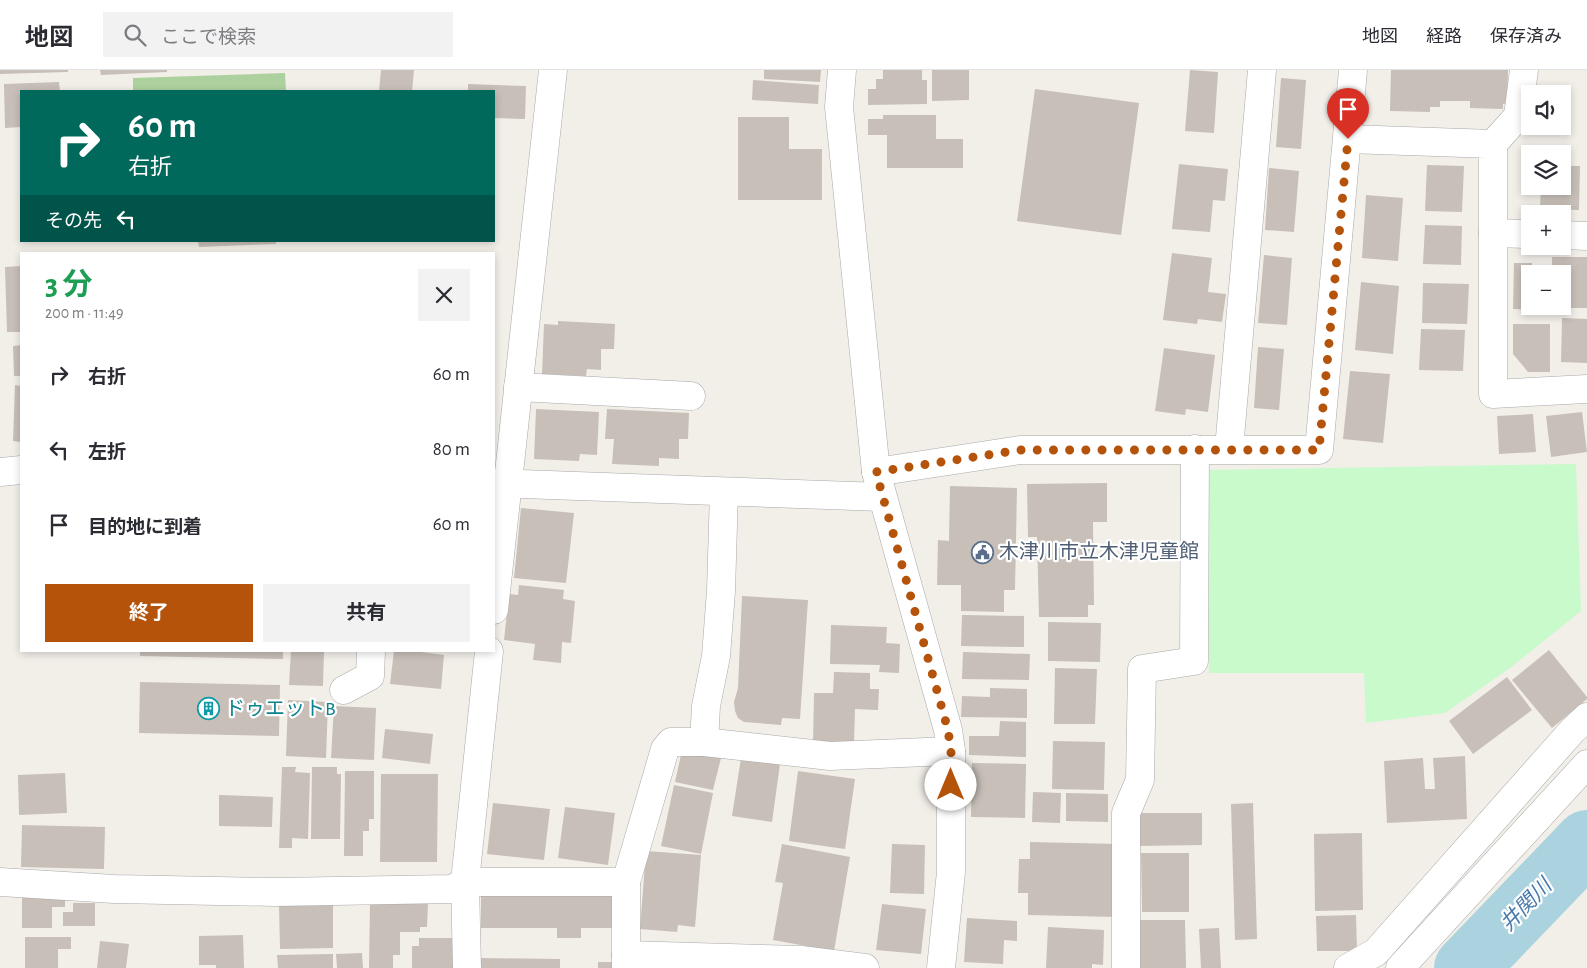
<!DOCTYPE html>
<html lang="ja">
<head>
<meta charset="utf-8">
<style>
  :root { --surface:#fff; --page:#f2f2f3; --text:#2b2b33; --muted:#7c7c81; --line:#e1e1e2; --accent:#b45309 }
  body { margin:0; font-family:"Alegreya Sans","Noto Sans JP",sans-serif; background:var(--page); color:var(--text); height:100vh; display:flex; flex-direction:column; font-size:19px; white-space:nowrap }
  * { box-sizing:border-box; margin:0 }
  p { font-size:16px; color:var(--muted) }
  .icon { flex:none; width:28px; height:28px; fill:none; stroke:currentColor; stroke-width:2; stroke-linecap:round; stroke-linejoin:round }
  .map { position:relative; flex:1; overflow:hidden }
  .drawer { position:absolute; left:20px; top:182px; width:475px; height:400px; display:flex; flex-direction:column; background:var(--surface); border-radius:0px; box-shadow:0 2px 8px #0003 }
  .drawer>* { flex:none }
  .banner { position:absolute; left:20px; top:20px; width:475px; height:152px; border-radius:0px; box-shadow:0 2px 8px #0003; background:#00695c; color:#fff; overflow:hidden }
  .buttons { position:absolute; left:1521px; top:15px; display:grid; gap:10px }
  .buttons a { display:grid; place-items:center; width:50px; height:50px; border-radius:0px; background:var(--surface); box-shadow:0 2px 8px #0003; font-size:25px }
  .pin { position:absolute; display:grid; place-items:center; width:42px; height:42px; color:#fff; margin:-51px -21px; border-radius:50% 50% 50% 0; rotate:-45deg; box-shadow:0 0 5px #0007 }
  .pin .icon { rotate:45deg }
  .me { position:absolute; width:55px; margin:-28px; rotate:0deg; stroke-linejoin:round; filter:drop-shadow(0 0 4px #0008) }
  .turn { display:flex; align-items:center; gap:18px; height:105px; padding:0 25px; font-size:22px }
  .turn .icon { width:65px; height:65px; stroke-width:2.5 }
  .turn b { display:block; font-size:35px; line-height:42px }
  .then { display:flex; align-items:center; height:48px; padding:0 25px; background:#0003; gap:10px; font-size:19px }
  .round { display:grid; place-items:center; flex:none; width:52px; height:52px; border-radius:0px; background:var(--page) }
  .overview { display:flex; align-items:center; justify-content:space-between; height:85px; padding:0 25px }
  h1 { font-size:30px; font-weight:700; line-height:38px; color:#1e9e55 }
  .cta { display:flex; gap:10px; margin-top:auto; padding:10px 25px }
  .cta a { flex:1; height:58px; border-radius:0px; background:var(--accent); color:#fff; font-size:20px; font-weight:700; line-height:58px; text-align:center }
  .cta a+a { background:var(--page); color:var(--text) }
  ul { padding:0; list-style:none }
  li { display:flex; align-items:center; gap:15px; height:75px; padding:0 25px }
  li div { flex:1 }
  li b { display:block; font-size:19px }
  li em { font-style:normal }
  header { display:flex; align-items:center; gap:30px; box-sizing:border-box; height:70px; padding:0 25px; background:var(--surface); border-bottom:1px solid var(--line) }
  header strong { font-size:24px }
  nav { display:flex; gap:28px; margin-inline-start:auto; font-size:18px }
  .search { width:350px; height:45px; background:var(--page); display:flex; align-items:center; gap:12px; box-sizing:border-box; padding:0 18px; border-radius:0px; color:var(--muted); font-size:19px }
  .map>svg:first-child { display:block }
  .forest { fill:#add19e }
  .park { fill:#c8facc }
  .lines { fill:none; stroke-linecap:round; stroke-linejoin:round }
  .river { stroke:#aad3df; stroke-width:64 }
  .building { fill:#c7bfb8 }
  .minor-casing { stroke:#a9a9a9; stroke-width:29 }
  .minor { stroke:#fff; stroke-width:28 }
  .route { stroke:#b45309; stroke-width:9; stroke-dasharray:0 16.2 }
  .labels { text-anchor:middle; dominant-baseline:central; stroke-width:4.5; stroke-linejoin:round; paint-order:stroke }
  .service-label { font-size:20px; fill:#4e5e75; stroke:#fff; text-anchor:start }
  .culture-label { font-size:20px; fill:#0d838f; stroke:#fff; text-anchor:start }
  .water-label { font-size:21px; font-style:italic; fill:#4a7aab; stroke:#fff }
</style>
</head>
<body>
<header>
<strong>地図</strong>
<div class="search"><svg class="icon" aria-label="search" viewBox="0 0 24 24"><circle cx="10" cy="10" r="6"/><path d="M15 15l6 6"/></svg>ここで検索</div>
<nav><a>地図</a><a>経路</a><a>保存済み</a></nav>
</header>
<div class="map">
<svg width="1587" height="898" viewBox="0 0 1587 898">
  <rect width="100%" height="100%" fill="#f2efe9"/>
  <!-- forest -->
  <path class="forest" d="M 285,3 L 286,21 L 133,21 L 133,8 Z"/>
  <!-- park -->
  <path class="park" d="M 1576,394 L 1581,541 L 1510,598 L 1445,643 L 1366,653 L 1364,603 L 1209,603 L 1207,400 Z"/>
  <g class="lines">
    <!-- river -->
    <path class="river" d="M 1466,898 L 1587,772"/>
  </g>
  <!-- building -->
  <g class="building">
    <path d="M 0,0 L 68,0 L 68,2 L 0,4 Z"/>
    <path d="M 100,0 L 167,0 L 167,2 L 101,5 Z"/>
    <path d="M 381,0 L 414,0 L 412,21 L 379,21 Z"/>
    <path d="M 764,0 L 821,0 L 820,12 L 764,9 Z"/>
    <path d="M 883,0 L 922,0 L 922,10 L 927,10 L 927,34 L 868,35 L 868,19 L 876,19 L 876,9 L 883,9 Z"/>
    <path d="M 932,0 L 969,0 L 969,30 L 932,31 Z"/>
    <path d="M 1190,0 L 1218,2 L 1214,63 L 1185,61 Z"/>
    <path d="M 1391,0 L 1508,0 L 1507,34 L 1503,34 L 1503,39 L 1470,38 L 1470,31 L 1440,31 L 1440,37 L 1430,37 L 1430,42 L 1390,41 Z"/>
    <path d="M 1281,8 L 1306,10 L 1301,79 L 1276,77 Z"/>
    <path d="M 753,10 L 819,15 L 818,34 L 752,30 Z"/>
    <path d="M 59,12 L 60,21 L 21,21 L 21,57 L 5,58 L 4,14 Z"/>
    <path d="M 468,14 L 526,16 L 525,49 L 494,48 L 494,21 L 468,21 Z"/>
    <path d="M 1035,19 L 1139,33 L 1121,165 L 1017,151 Z"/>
    <path d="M 883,45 L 936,45 L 936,69 L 963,69 L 963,98 L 887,98 L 887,65 L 868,65 L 868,49 L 883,49 Z"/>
    <path d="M 738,47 L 789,47 L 789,79 L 822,79 L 822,130 L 738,130 Z"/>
    <path d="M 1179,94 L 1228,99 L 1225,131 L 1213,130 L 1210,162 L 1172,159 Z"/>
    <path d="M 1427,95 L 1464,96 L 1462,142 L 1425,141 Z"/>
    <path d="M 1562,96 L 1580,96 L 1579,140 L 1540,139 L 1541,116 L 1562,116 Z"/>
    <path d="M 1269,98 L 1299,101 L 1294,162 L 1265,160 Z"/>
    <path d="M 1366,125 L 1403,128 L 1398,191 L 1362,188 Z"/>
    <path d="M 1425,155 L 1462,156 L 1461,195 L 1423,194 Z"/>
    <path d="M 198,171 L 276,171 L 276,174 L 199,177 Z"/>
    <path d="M 1172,183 L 1212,188 L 1208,222 L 1226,224 L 1222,252 L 1198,249 L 1197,254 L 1163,250 Z"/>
    <path d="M 1264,185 L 1292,188 L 1287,255 L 1258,253 Z"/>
    <path d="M 1552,187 L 1587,187 L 1587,238 L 1562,238 L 1562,204 L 1552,204 Z"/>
    <path d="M 1514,193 L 1532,193 L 1532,201 L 1547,201 L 1547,204 L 1530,204 L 1530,236 L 1546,236 L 1546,240 L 1513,239 Z"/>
    <path d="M 21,196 L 21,262 L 7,262 L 5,197 Z"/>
    <path d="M 1361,212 L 1399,216 L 1393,284 L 1355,280 Z"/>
    <path d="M 1423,213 L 1469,214 L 1467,254 L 1422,253 Z"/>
    <path d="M 1562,248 L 1587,249 L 1587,293 L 1561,292 Z"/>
    <path d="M 558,251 L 615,254 L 614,279 L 601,279 L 601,300 L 587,299 L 586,306 L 542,304 L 544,254 L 558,255 Z"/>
    <path d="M 1513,254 L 1550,254 L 1550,302 L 1528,302 L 1513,284 Z"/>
    <path d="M 1421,259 L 1465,260 L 1463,301 L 1419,300 Z"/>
    <path d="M 21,275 L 21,306 L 14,306 L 13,276 Z"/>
    <path d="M 1258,277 L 1284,279 L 1279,340 L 1254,338 Z"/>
    <path d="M 1164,278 L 1215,285 L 1208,342 L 1186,339 L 1185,345 L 1155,341 Z"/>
    <path d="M 1350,301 L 1390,304 L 1383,373 L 1343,369 Z"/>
    <path d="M 15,315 L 21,316 L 21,372 L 13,371 Z"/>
    <path d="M 536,339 L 599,342 L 597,385 L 580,384 L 579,391 L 534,389 Z"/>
    <path d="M 607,339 L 689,343 L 688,369 L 679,369 L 679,389 L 659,388 L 659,396 L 612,394 L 614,369 L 605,369 Z"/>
    <path d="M 1582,342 L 1587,382 L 1551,387 L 1546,346 Z"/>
    <path d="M 1533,344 L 1536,382 L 1499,384 L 1497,346 Z"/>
    <path d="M 1107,413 L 1107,452 L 1093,452 L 1094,535 L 1088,535 L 1088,547 L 1039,547 L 1037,467 L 1028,467 L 1027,414 Z"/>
    <path d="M 950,416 L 1017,418 L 1015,520 L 1004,520 L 1004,542 L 961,541 L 961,515 L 937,515 L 938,470 L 949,471 Z"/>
    <path d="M 521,438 L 574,443 L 566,513 L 514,508 Z"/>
    <path d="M 519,515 L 564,520 L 563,529 L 575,531 L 571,573 L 562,572 L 561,593 L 533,590 L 535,574 L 504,570 L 509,524 L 518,525 Z"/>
    <path d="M 742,526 L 808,530 L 800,649 L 782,648 L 781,655 L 744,652 L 738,648 L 735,641 L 734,632 L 738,618 Z"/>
    <path d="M 962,545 L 1024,546 L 1024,577 L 961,576 Z"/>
    <path d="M 1048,552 L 1101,553 L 1100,592 L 1048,591 Z"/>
    <path d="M 831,555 L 887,557 L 886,573 L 900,574 L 899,603 L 879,602 L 880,595 L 830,594 Z"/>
    <path d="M 1549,580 L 1587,627 L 1587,629 L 1552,658 L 1512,610 Z"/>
    <path d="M 140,581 L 283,581 L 283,589 L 140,586 Z"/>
    <path d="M 291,581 L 324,581 L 323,616 L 289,615 Z"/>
    <path d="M 394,581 L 413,581 L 444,585 L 441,619 L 390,614 Z"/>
    <path d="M 963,582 L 1030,584 L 1029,610 L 962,609 Z"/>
    <path d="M 1055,598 L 1097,599 L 1095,654 L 1054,654 Z"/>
    <path d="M 834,602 L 870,603 L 870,619 L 879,619 L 878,640 L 855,639 L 854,674 L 813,673 L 814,623 L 833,623 Z"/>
    <path d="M 1507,607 L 1532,640 L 1473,684 L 1449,651 Z"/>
    <path d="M 140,612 L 280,615 L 279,666 L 139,663 Z"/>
    <path d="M 990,618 L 1027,619 L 1027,648 L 961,647 L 962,626 L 990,627 Z"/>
    <path d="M 288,630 L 328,632 L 326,688 L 286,686 Z"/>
    <path d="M 334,636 L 376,638 L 374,690 L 331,688 Z"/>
    <path d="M 1000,651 L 1026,652 L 1026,687 L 969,685 L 969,666 L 999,666 Z"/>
    <path d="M 385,659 L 433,664 L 430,694 L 382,688 Z"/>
    <path d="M 1053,671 L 1105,672 L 1104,720 L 1052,719 Z"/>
    <path d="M 682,680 L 721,688 L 713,720 L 675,712 Z"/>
    <path d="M 1465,686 L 1467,749 L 1387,753 L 1384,691 L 1423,688 L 1425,719 L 1435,719 L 1433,688 Z"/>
    <path d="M 741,688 L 780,694 L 772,752 L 732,746 Z"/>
    <path d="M 972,693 L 1026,694 L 1025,748 L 971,747 Z"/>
    <path d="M 282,697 L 296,697 L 295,702 L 310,703 L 308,769 L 292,768 L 292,778 L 279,778 Z"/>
    <path d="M 312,697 L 337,697 L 337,704 L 341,704 L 340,769 L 311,769 Z"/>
    <path d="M 345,701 L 374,701 L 374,749 L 369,749 L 369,761 L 363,761 L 363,786 L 344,786 Z"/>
    <path d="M 798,701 L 855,709 L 845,779 L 789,771 Z"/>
    <path d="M 65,703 L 67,743 L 19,745 L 18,705 Z"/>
    <path d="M 381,704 L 438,704 L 437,792 L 380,792 Z"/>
    <path d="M 674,715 L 713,723 L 701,784 L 661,776 Z"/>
    <path d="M 1033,722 L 1061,723 L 1060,753 L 1032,752 Z"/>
    <path d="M 1066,723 L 1108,724 L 1108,752 L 1066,751 Z"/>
    <path d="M 219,725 L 273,727 L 272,757 L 219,756 Z"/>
    <path d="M 493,733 L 550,739 L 544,790 L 487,784 Z"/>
    <path d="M 1253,733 L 1257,869 L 1235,870 L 1231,734 Z"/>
    <path d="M 565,737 L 615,743 L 608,795 L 558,788 Z"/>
    <path d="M 1137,743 L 1202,743 L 1202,775 L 1138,776 Z"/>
    <path d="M 22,755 L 105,757 L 104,799 L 21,797 Z"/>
    <path d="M 1362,763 L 1363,840 L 1315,841 L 1314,764 Z"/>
    <path d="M 1030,772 L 1118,774 L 1117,847 L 1028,845 L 1028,823 L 1018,823 L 1019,789 L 1030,789 Z"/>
    <path d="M 782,774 L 850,787 L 834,881 L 773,870 L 783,813 L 775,812 Z"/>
    <path d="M 892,774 L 925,775 L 924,824 L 890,823 Z"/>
    <path d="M 646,781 L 701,785 L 695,857 L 678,855 L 677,862 L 640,859 Z"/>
    <path d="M 1141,783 L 1189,783 L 1189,842 L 1142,842 Z"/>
    <path d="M 481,825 L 612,825 L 612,858 L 581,858 L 581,868 L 557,868 L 557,858 L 481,858 Z"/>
    <path d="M 22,827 L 65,827 L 65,837 L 52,837 L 52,858 L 22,858 Z"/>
    <path d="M 370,832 L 428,833 L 427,857 L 420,857 L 420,862 L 400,862 L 400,885 L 393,885 L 393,898 L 369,898 Z"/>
    <path d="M 73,833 L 95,833 L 95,856 L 63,856 L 63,842 L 73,842 Z"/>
    <path d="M 333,833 L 333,878 L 280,879 L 279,835 Z"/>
    <path d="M 882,834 L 926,839 L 921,884 L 876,880 Z"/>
    <path d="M 1356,845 L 1357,881 L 1317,881 L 1316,846 Z"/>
    <path d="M 967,848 L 1017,851 L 1017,871 L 1004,870 L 1003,894 L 964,892 Z"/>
    <path d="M 1138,850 L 1185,850 L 1186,898 L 1138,898 Z"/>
    <path d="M 1048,857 L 1104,860 L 1103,895 L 1092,894 L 1092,898 L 1046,898 Z"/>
    <path d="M 1219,858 L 1221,898 L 1201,898 L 1199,859 Z"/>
    <path d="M 243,865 L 244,898 L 216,898 L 216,895 L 199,895 L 199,866 Z"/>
    <path d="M 25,867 L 71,867 L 71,879 L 58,879 L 58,898 L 25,898 Z"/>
    <path d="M 419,868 L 457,868 L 457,898 L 412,898 L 412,876 L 419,876 Z"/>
    <path d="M 100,871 L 129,874 L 126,898 L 97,898 Z"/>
    <path d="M 362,883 L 363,898 L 337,898 L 336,884 Z"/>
    <path d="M 333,884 L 333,898 L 278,898 L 277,885 Z"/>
    <path d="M 480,888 L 560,889 L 560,898 L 480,898 Z"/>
    <rect x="598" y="892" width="16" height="6"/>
  </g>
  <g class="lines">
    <defs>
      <g id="minor">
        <path d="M 842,0 L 839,37 L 876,402 L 948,660 L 951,681 L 951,802 L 941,898"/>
        <path d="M 1348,69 L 1493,74 L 1493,324 L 1587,319"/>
        <path d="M 1493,74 L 1518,46 L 1524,0"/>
        <path d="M 1493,163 L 1530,164"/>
        <path d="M 1562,165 L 1587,166"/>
        <path d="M 518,317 L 691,326"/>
        <path d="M 1229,379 L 1262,0"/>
        <path d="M 0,402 L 21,400"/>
        <path d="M 876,402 L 1020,380 L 1319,380 L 1353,0"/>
        <path d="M 494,413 L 882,427"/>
        <path d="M 494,540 L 553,0"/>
        <path d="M 344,620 L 370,606 L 371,581"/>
        <path d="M 704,672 L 706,636 L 716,586 L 721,521 L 724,422"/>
        <path d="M 0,812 L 114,819 L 276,822 L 452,819 L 465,812 L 626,812 L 665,679 L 671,672 L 704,672 L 830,686 L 951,681"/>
        <path d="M 626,885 L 801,890 L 865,898"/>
        <path d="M 467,898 L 465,812 L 489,581"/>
        <path d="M 626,898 L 626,812"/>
        <path d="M 1126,898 L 1126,743 L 1140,710 L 1142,599 L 1194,591 L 1195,379"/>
        <path d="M 1348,898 L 1376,882 L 1572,661 L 1587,647"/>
        <path d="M 1400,898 L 1587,694"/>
      </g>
    </defs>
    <!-- minor casing -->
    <use href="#minor" class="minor-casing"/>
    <!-- minor -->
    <use href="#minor" class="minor"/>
  </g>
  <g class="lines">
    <!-- route -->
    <path class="route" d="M 951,715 L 951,681 L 948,660 L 876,402 L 1020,380 L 1319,380 L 1348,69"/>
  </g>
  <!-- icons -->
  <defs>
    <symbol id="civic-ring" viewBox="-11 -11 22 22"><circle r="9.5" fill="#fff" stroke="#5c6f8a" stroke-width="1.5"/><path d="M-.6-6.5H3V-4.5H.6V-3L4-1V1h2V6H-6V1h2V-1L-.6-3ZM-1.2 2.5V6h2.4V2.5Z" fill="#5c6f8a"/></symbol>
    <symbol id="building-ring" viewBox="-11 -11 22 22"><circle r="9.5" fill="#fff" stroke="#0f9aa8" stroke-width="1.5"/><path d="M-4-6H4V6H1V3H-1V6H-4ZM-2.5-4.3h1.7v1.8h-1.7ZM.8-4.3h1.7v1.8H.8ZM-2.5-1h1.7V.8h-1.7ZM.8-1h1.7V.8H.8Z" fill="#0f9aa8"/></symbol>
  </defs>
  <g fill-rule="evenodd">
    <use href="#civic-ring" x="970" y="470" width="25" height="25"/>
    <use href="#building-ring" x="196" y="626" width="25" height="25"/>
  </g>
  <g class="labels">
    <!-- service labels -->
    <g class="service-label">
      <text x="999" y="482">木津川市立木津児童館</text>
    </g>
    <!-- culture labels -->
    <g class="culture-label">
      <text x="225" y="639">ドゥエットB</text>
    </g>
    <!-- water labels -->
    <g class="water-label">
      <text transform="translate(1526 835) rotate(-46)">井関川</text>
    </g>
  </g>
</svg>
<div class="buttons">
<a><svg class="icon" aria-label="sound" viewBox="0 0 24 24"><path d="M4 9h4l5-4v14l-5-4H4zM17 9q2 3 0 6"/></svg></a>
<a><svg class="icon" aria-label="layers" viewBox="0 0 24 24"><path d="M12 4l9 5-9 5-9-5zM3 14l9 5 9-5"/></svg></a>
<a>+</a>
<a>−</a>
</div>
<div class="pin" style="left:1348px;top:69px;background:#d93025"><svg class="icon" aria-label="arrive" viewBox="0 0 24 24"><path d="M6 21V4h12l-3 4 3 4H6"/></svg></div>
<svg class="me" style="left:951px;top:715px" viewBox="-20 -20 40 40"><circle r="19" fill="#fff"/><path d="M0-13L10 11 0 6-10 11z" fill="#b45309"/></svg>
<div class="banner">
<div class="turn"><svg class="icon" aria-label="right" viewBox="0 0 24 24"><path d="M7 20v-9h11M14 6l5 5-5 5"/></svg><div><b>60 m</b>右折</div></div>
<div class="then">その先<svg class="icon" aria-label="left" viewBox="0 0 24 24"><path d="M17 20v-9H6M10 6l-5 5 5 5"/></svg></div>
</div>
<section class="drawer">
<div class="overview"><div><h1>3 分</h1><p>200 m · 11:49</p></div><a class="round"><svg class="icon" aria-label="close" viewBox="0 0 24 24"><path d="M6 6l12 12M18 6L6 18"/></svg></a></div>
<ul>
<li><svg class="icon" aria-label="right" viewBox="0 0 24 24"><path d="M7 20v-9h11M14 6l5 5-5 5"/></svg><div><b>右折</b></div><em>60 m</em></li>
<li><svg class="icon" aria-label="left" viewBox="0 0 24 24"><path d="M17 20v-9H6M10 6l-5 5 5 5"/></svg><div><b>左折</b></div><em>80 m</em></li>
<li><svg class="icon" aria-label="arrive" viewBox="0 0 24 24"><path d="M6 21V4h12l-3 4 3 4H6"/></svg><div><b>目的地に到着</b></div><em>60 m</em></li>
</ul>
<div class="cta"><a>終了</a><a>共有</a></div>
</section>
</div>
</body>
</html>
